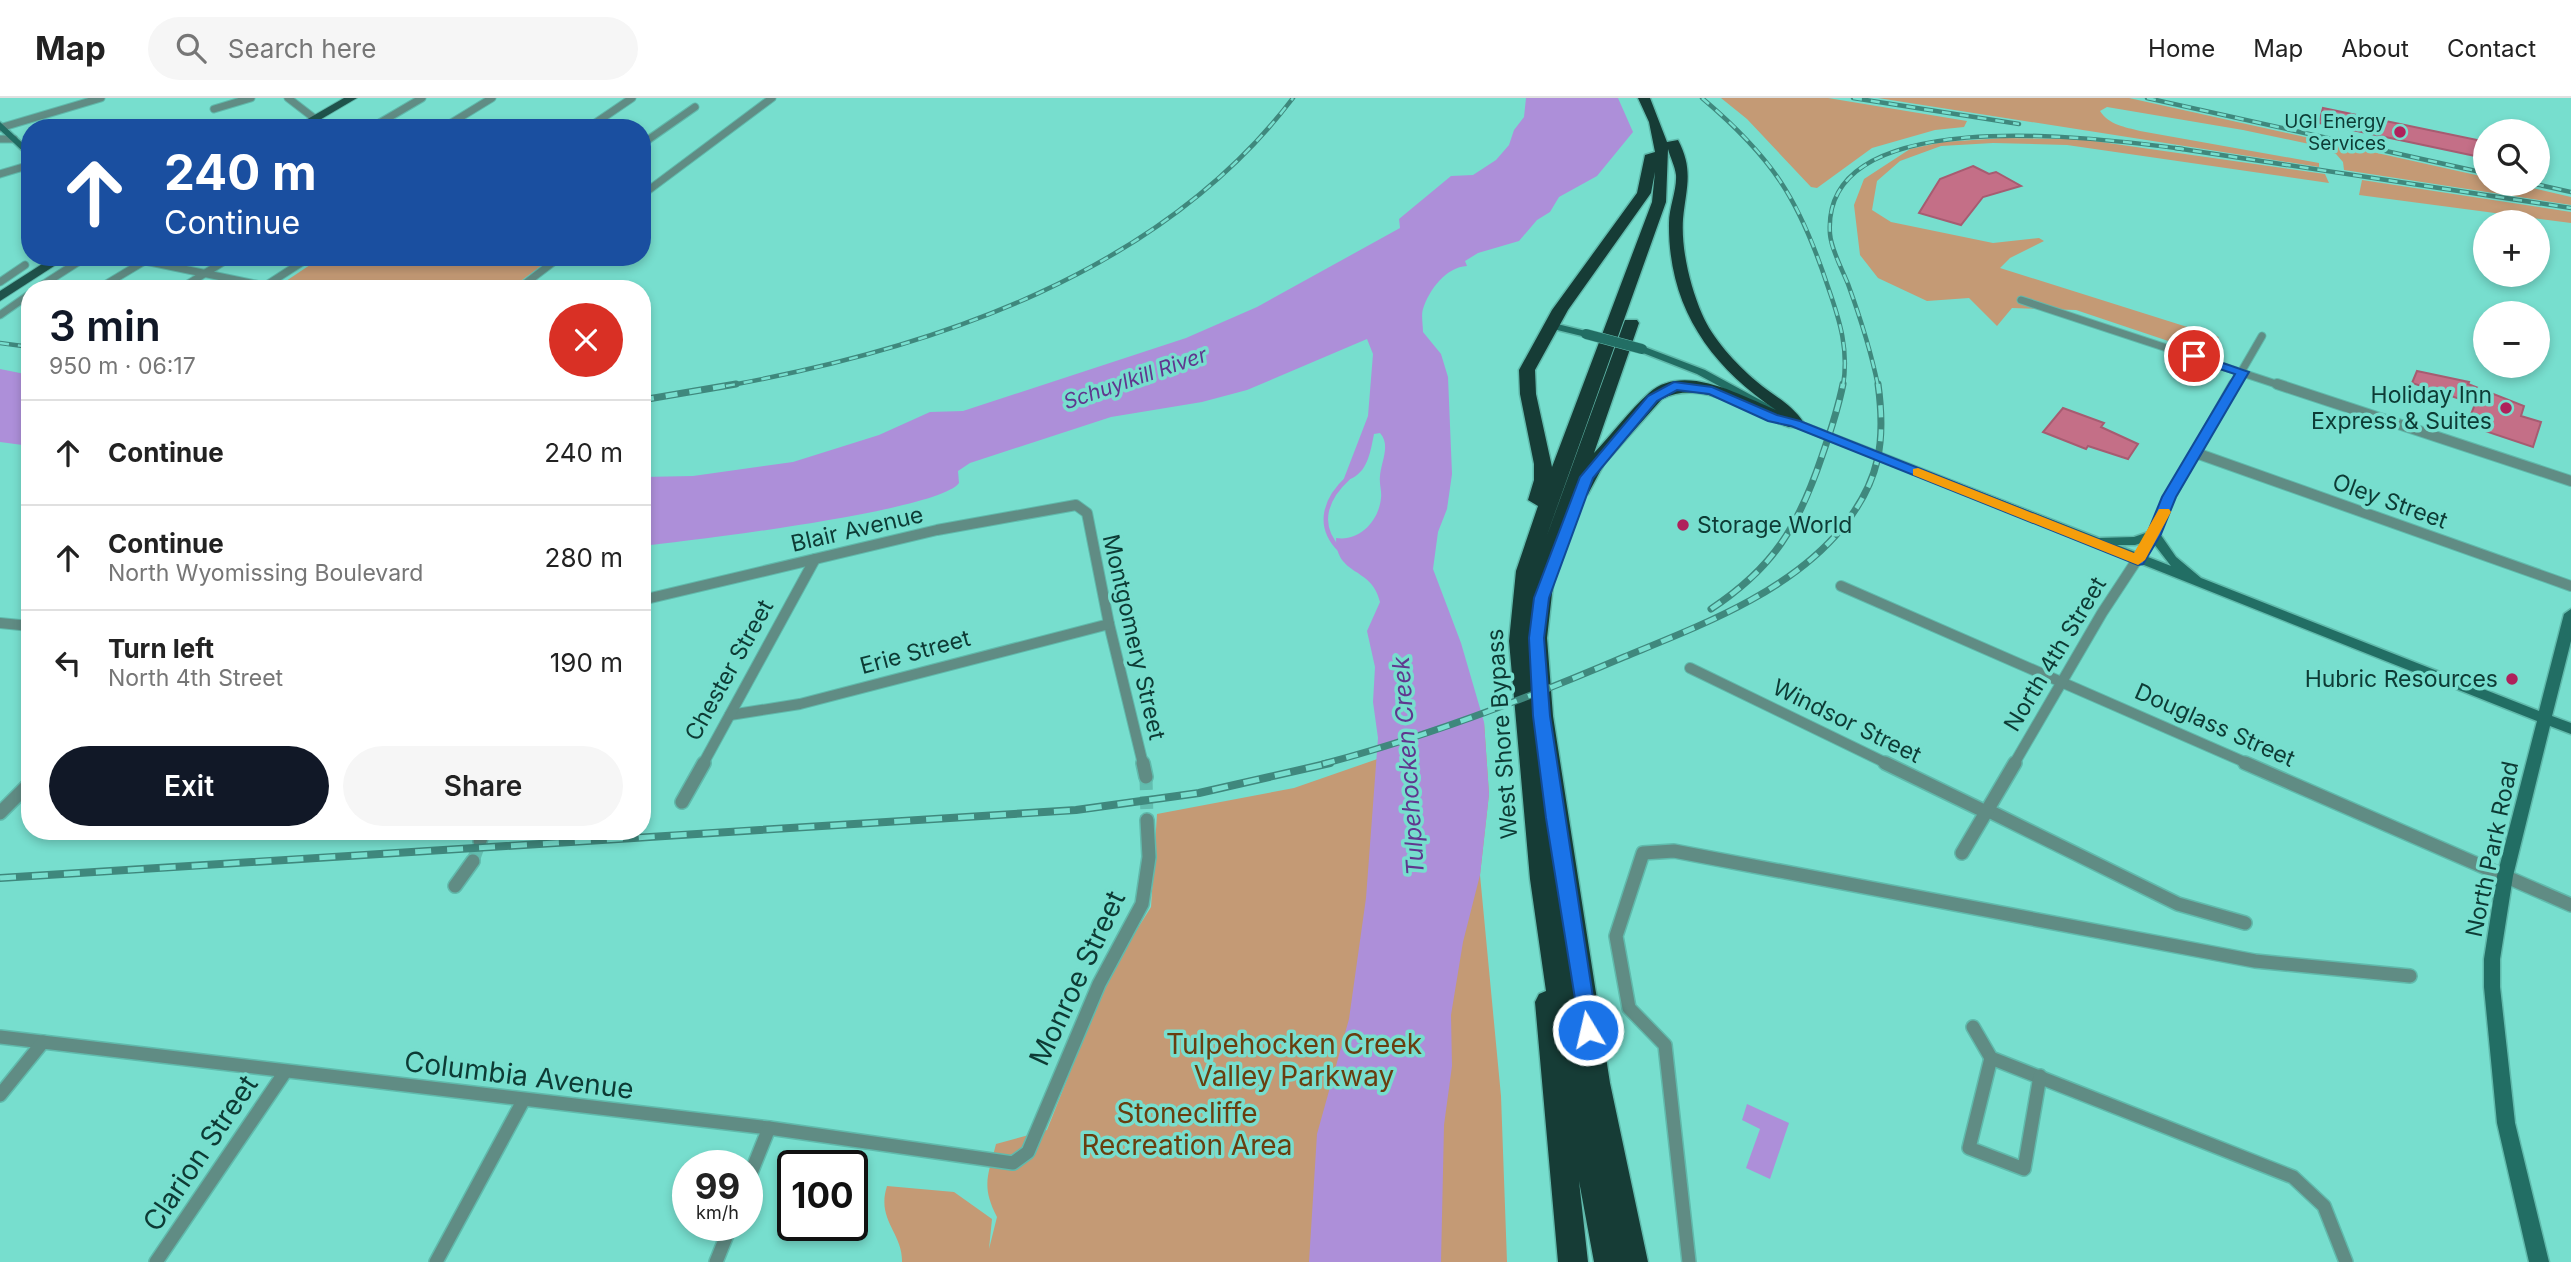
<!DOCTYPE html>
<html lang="en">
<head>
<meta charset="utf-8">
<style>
  :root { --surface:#fff; --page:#f6f6f6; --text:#222; --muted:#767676; --line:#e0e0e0; --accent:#111827 }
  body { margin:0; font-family:Inter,sans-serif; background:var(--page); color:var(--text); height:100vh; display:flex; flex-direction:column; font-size:26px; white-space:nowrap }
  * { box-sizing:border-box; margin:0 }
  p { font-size:23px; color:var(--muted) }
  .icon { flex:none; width:38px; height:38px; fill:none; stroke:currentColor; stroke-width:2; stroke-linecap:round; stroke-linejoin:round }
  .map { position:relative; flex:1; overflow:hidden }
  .side { position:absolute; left:21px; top:182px; width:630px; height:560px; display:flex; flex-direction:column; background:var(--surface); border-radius:28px; box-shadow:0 4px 10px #0003 }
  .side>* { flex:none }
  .banner { position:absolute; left:21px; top:21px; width:630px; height:147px; border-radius:28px; box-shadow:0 4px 10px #0003; background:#1a4fa0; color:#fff; overflow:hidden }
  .controls { position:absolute; left:2473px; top:21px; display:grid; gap:14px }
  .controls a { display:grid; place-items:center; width:77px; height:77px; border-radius:50%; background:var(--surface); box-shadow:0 4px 10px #0003; font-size:35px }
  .speed { position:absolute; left:672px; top:1052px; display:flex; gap:14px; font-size:35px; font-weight:700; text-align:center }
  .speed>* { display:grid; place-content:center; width:91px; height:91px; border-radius:50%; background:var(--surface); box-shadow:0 4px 10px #0003; line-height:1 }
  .speed small { font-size:18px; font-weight:400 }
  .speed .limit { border:4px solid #111; border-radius:10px; background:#fff; color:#111 }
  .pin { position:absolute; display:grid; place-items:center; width:60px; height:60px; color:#fff; margin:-30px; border:4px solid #fff; border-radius:50%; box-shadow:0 2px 7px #0007 }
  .me { position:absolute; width:77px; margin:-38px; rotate:351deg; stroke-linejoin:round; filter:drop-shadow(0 0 5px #0008) }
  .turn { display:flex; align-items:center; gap:24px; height:147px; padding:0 28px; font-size:32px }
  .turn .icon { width:91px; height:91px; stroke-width:2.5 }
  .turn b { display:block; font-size:49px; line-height:60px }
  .round { display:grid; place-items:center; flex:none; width:74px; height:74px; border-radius:37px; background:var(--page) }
  .overview { display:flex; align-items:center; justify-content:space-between; height:119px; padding:0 28px }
  h1 { font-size:42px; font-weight:600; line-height:52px; color:var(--accent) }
  .cta { display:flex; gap:14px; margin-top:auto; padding:14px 28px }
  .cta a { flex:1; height:80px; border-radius:42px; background:var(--accent); color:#fff; font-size:28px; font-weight:600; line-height:80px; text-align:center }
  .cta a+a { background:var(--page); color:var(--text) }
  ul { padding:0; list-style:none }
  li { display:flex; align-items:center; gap:21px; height:105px; padding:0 28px; border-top:2px solid var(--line) }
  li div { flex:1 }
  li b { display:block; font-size:26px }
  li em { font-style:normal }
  header { display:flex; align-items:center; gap:42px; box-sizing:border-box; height:98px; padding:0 35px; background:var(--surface); border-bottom:2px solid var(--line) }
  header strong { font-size:33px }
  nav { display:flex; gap:38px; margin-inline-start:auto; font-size:24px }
  .search { width:490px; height:63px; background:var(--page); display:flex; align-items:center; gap:18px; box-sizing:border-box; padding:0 24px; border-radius:38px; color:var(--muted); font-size:26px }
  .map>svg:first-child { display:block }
  .green { fill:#c49a75 }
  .water { fill:#ad8fd9 }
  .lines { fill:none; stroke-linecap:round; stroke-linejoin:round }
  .stream { stroke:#ad8fd9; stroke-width:4.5 }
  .building { fill:#c46f87; stroke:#a65c71; stroke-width:2 }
  .street-tunnel { stroke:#62bdaf; stroke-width:13; stroke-dasharray:13 6; stroke-linecap:butt }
  .street-far2-casing { stroke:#60baac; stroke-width:9 }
  .street-far1-casing { stroke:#60baac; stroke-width:12 }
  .street-casing { stroke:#60baac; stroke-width:16 }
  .secondary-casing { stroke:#60baac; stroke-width:3 }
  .primary-casing { stroke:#60baac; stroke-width:2 }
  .highway-casing { stroke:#60baac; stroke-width:3 }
  .street-far2 { stroke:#608c84; stroke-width:7 }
  .street-far1 { stroke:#608c84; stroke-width:10 }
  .street { stroke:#608c84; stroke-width:13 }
  .secondary { fill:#226e64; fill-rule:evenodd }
  .primary { fill:#1f524b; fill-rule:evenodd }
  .highway { fill:#163c36; fill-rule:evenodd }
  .rail-far2-casing { stroke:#3f887d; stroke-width:4.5 }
  .rail-far1-casing { stroke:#3f887d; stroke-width:7 }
  .rail-casing { stroke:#3f887d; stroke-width:8 }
  .rail-far2 { stroke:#77dece; stroke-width:2.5; stroke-dasharray:9; stroke-linecap:butt }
  .rail-far1 { stroke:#77dece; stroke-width:4.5; stroke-dasharray:12; stroke-linecap:butt }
  .rail { stroke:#77dece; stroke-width:5; stroke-dasharray:16; stroke-linecap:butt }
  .secondary-bridge-casing { stroke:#60baac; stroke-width:11; stroke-linecap:butt }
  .secondary-bridge { stroke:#226e64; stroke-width:10 }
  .route { fill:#1a73e8; stroke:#114b97; stroke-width:2 }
  .slow { fill:#f59e0b }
  .poi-dot { fill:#af215b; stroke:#77dece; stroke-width:2.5 }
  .labels { text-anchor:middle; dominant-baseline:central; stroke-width:7; stroke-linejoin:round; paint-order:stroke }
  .far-poi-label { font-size:19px; fill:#0d3b35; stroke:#77dece; text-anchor:end }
  .far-water-label { font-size:21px; font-style:italic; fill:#60378e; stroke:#77dece }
  .poi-label { font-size:23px; fill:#0d3b35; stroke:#77dece; text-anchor:end }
  .street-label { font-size:23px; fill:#0d3b35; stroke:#77dece }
  .water-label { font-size:24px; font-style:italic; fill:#60378e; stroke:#77dece }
  .near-street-label { font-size:28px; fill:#0d3b35; stroke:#77dece }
  .near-park-label { font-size:28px; fill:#693e0f; stroke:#77dece }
</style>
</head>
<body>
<header>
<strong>Map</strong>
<div class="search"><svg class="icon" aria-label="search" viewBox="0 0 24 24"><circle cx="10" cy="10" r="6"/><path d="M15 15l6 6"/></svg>Search here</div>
<nav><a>Home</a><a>Map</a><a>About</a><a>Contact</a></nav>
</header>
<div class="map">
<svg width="2571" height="1164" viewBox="0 0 2571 1164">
  <rect width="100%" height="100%" fill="#77dece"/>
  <!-- green -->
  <g class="green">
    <path d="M 1721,0 L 1828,0 L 1967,23 L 1964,29 L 1935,32 L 1872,50 L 1817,90 L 1811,89 L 1747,21 Z"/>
    <path d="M 1878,0 L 2129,0 L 2485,79 L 2485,86 L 2515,86 L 2571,99 L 2571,107 L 2344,72 L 2343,64 L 2336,56 L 2314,47 L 2243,32 L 2107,9 L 2100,13 C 2109,27 2125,29 2140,33 L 2319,65 L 2319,69 Z"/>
    <path d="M 2003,40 L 2080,41 L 2325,76 L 2329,85 L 2067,47 L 1993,45 L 1941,48 L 1900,63 L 1877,83 L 1872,112 L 1891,124 L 1993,145 L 2039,140 L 2044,143 L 2010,160 L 2000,170 L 2219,239 L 2210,257 L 2076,212 L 2012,210 L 1997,228 L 1969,200 L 1927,203 L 1878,180 L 1860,157 L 1854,107 L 1864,81 L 1910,51 L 1943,44 Z"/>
    <path d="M 2362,82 L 2571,114 L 2571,125 L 2359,97 Z"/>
    <path d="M 322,159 L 553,159 L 510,191 L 274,191 Z"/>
    <path d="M 1484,624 L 1489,696 L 1480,777 L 1501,998 L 1507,1164 L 902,1164 C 903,1135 876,1122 887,1088 L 954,1094 L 992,1121 L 989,1151 L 997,1119 C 981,1088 988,1078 996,1046 L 1047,1032 L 1095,911 L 1121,857 L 1151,809 L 1157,716 L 1294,690 Z"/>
  </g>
  <!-- water -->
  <g class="water">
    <path d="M 1526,0 L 1618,0 L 1633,34 L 1597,78 L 1559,99 L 1550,114 L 1537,122 L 1519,143 L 1478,155 L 1465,163 L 1467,168 C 1446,169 1429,192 1423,211 C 1421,217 1423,227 1423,234 L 1441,256 L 1448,279 L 1452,376 L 1447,411 L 1438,434 L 1433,471 L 1461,545 L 1484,624 L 1489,696 L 1480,777 L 1463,844 L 1451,917 L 1452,968 L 1444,1027 L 1441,1164 L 1309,1164 L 1317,1036 L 1349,921 L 1366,800 L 1378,640 L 1373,604 L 1375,569 L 1367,533 L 1380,504 C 1372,468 1336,479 1336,440 C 1359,444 1379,423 1381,400 C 1382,393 1379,386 1380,378 C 1381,364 1391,347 1380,335 L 1374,336 C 1370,356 1367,379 1343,383 L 1368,318 L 1373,256 L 1367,241 L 1247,292 L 1202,304 L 1111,319 L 970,365 L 958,373 L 959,385 C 939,413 689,443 642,448 L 642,379 L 693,378 L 793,364 L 879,337 L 930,314 L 963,313 L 1186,240 L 1257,209 L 1400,130 L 1399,121 L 1451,78 L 1473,77 L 1496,62 L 1509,47 L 1514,32 L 1524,19 Z"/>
    <path d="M 0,271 L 30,277 L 30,348 L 0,344 Z"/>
    <path d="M 1747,1006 L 1789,1025 L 1770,1081 L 1746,1070 L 1760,1031 L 1742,1022 Z"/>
  </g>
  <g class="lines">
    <!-- stream -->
    <path class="stream" d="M 1340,452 C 1316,428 1325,401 1348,380"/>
  </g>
  <!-- building -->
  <g class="building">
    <path d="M 2323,10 L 2482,43 L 2480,59 L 2319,25 Z"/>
    <path d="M 1973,68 L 1989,76 L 1996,74 L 2021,88 L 1983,99 L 1961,127 L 1919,115 L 1940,81 Z"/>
    <path d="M 2417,273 L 2469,284 L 2468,286 L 2524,308 L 2521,318 L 2541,324 L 2533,349 L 2467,327 L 2475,306 L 2412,285 Z"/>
    <path d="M 2063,310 L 2104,325 L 2101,329 L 2138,346 L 2128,361 L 2088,348 L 2086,351 L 2043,334 Z"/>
  </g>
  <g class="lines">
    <!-- street-tunnel -->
    <g class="street-tunnel">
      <path d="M 1146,679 L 1147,722"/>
      <path d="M 473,763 L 480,743"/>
    </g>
    <defs>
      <g id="street-far2">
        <path d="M 288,0 L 314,20"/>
        <path d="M 214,11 L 251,0"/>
        <path d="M 0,30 L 101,0"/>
        <path d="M 371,30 L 422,0"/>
        <path d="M 443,30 L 492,0"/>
        <path d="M 588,30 L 632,0"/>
        <path d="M 0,41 L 14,41"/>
        <path d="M 642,46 L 695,9"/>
        <path d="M 0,76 L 30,67"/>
        <path d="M 642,97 L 772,0"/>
        <path d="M 126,159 L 265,188 L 310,159"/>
        <path d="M 0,184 L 25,167"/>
        <path d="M 36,191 L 86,159"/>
        <path d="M 98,191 L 148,161"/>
        <path d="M 180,191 L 231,159"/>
        <path d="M 518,191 L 560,159"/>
        <path d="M 2021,202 L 2282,288"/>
        <path d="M 0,217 L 30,196"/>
        <path d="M 2233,288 L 2262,238"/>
      </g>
      <g id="street-far1">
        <path d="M 2277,286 L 2571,383"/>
        <path d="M 2196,355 L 2571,488"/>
        <path d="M 1841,488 L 2249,666"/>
        <path d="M 642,502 L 937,432 L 1076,407 L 1087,415 L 1109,526 L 1143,666"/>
        <path d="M 0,525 L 30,528"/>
        <path d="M 1690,570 L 1888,666"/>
        <path d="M 730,617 L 800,606 L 1109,526"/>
        <path d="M 703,666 L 815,461"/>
        <path d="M 2014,666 L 2102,515 L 2154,436 L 2170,399 L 2234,286"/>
      </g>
      <g id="street">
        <path d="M 1143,665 L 1146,679"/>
        <path d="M 1885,665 L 1986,714"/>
        <path d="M 2245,665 L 2571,807"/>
        <path d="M 682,704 L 704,665"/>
        <path d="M 1987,712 L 2178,806 L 2245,825"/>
        <path d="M 0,715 L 30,685"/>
        <path d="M 480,743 L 483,733"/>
        <path d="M 1962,755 L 2015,665"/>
        <path d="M 455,788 L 473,763"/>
        <path d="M 1973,929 L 1991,960 L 2293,1079 L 2324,1108 L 2346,1164"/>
        <path d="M 0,939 L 769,1030 L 1013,1065 L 1028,1054 L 1099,886 L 1142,806 L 1149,759 L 1147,722"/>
        <path d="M 1991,960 L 1969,1050 L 2024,1071 L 2040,978"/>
        <path d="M 0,997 L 43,944"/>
        <path d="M 747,1085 L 769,1030"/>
        <path d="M 156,1164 L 285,974"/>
        <path d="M 436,1164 L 523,1003"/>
        <path d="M 716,1164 L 731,1127"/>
        <path d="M 1689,1164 L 1665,947 L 1629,910 L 1616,838 L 1643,755 L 1674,753 L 2255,863 L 2410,878"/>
      </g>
      <g id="secondary">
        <path d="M 0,24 L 30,52 L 30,60 L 0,32 Z"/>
        <path d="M 1553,225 L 1590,234 L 1591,236 L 1586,239 L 1549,230 L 1549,226 Z"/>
        <path d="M 1642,248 L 1705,272 L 1799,323 L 2099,440 L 2134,439 L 2154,432 L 2158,433 L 2176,459 L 2201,480 L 2539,613 L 2564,516 L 2571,511 L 2571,543 L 2552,618 L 2571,625 L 2571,636 L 2550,628 L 2513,778 L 2500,861 L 2500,889 L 2515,1025 L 2549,1164 L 2529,1164 L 2497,1025 L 2484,889 L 2484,861 L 2497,778 L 2537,623 L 1791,327 L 1697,276 L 1638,253 L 1637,251 ZM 2151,442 L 2171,468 L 2117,447 L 2135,447 Z"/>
      </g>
      <g id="primary">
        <path d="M 344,0 L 357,0 L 306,30 L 292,30 Z"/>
        <path d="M 53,159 L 68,159 L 0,203 L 0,193 Z"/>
      </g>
      <path id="highway" d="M 1638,0 L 1650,0 L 1667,44 L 1678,42 C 1694,72 1686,90 1683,121 C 1681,151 1690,188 1702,216 C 1712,240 1736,266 1756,283 C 1773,298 1791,305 1804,325 L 1801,329 L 1789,329 C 1749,316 1703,280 1662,301 L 1604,366 L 1588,396 L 1580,397 L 1555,469 L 1547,540 L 1553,618 L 1610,985 L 1648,1164 L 1594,1164 L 1579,1083 L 1588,1164 L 1558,1164 L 1535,904 L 1539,896 L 1546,893 L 1530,781 L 1509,543 L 1516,473 L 1538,408 L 1528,402 L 1534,382 L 1534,366 L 1520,296 L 1519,272 L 1552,212 L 1637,95 L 1645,57 L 1655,54 L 1649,24 ZM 1668,51 C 1670,59 1675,68 1676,77 C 1677,92 1669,109 1669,125 C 1668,208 1709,267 1776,312 C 1741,298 1684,264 1649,295 C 1629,313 1612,336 1594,355 L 1639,225 L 1637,222 L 1625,222 L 1546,440 L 1666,104 ZM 1655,74 L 1652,104 L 1552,369 L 1536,296 L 1535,272 L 1568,212 L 1651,95 Z"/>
    </defs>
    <!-- street-far2 casing -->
    <use href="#street-far2" class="street-far2-casing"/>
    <!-- street-far1 casing -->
    <use href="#street-far1" class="street-far1-casing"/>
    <!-- street casing -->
    <use href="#street" class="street-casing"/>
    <!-- secondary casing -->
    <use href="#secondary" class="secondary-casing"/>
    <!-- primary casing -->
    <use href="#primary" class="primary-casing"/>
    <!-- highway casing -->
    <use href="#highway" class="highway-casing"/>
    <!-- street-far2 -->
    <use href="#street-far2" class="street-far2"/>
    <!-- street-far1 -->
    <use href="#street-far1" class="street-far1"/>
    <!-- street -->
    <use href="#street" class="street"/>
    <!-- secondary -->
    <use href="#secondary" class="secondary"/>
    <!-- primary -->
    <use href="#primary" class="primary"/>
    <!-- highway -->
    <use href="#highway" class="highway"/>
    <defs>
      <g id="rail-far2">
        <path d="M 1702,0 C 1773,60 1799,101 1828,189 C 1840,223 1849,252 1843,288"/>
        <path d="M 1853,0 L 2019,26"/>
        <path d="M 2147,0 L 2485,75"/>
        <path d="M 2175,50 L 2571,110"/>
        <path d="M 2535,86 L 2571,94"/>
        <path d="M 0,245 L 30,249"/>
        <path d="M 726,288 C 935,250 1160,175 1293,0"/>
        <path d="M 1878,288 C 1871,253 1860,219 1848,186 C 1842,171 1831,151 1830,136 C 1820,1 2104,41 2183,51"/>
      </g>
      <g id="rail-far1">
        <path d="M 642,302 L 736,286"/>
        <path d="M 1711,511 C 1774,469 1798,429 1822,358 C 1830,335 1838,311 1843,286"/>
        <path d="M 1323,666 C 1426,639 1526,601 1624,559 C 1699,528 1789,495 1842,430 C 1880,383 1886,344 1878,286"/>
      </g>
      <path id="rail" d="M 0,780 L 1076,712 L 1199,695 L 1330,665"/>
    </defs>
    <!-- rail-far2 casing -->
    <use href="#rail-far2" class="rail-far2-casing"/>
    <!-- rail-far1 casing -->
    <use href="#rail-far1" class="rail-far1-casing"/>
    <!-- rail casing -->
    <use href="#rail" class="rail-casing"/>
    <!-- rail-far2 -->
    <use href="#rail-far2" class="rail-far2"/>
    <!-- rail-far1 -->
    <use href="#rail-far1" class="rail-far1"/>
    <!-- rail -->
    <use href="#rail" class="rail"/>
    <defs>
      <path id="secondary-bridge" d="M 1586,236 L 1642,251"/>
    </defs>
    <!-- secondary-bridge casing -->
    <use href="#secondary-bridge" class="secondary-bridge-casing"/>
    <!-- secondary-bridge -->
    <use href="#secondary-bridge" class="secondary-bridge"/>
  </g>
  <!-- route -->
  <path class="route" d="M 2194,255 L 2249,274 L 2176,399 L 2161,436 L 2143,466 L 2138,467 L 1791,328 L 1768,323 L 1709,296 L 1677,292 L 1657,303 L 1593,380 L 1549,500 L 1544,540 L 1550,618 L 1598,932 L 1595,938 L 1588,941 L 1581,938 L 1546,720 L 1533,618 L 1529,540 L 1534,500 L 1580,379 L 1648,298 L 1674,284 L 1712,289 L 1777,317 L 1800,323 L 2135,456 L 2147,436 L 2162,399 L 2235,276 L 2189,261 L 2187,258 Z"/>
  <!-- slow -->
  <path class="slow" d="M 1918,370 L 2134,455 L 2159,411 L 2169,411 L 2171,414 L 2145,462 L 2138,467 L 1913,377 L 1913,371 Z"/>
  <!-- markers -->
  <g class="poi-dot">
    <circle cx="2400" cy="34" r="7"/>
    <circle cx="2506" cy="310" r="7"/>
    <circle cx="1683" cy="427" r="7"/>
    <circle cx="2512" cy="581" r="7"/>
  </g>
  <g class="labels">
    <!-- far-poi labels -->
    <g class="far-poi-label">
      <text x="2386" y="23">UGI Energy<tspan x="2386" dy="22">Services</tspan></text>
    </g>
    <!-- far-water labels -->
    <g class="far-water-label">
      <text transform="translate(1135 280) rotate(-19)">Schuylkill River</text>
    </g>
    <!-- poi labels -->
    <g class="poi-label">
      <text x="2492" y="297">Holiday Inn<tspan x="2492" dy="26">Express &amp; Suites</tspan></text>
      <text x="1697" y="427" text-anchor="start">Storage World</text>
      <text x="2498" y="581">Hubric Resources</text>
    </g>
    <!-- street labels -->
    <g class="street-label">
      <text transform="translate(2390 403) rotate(20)">Oley Street</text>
      <text transform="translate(857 431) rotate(-13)">Blair Avenue</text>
      <text transform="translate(1134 539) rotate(77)">Montgomery Street</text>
      <text transform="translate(915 554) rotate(-15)">Erie Street</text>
      <text transform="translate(2055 556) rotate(-59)">North 4th Street</text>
      <text transform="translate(729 572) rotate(-61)">Chester Street</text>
      <text transform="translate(1847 623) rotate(26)">Windsor Street</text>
      <text transform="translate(2215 627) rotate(24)">Douglass Street</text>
      <text transform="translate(1502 636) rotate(-94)">West Shore Bypass</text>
      <text transform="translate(2492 751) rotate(-78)">North Park Road</text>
    </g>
    <!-- water labels -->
    <g class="water-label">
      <text transform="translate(1408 668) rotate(-94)">Tulpehocken Creek</text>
    </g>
    <!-- near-street labels -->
    <g class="near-street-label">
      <text transform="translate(1077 880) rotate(-65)">Monroe Street</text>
      <text transform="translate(519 977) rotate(7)">Columbia Avenue</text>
      <text transform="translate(200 1055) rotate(-56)">Clarion Street</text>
    </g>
    <!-- near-park labels -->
    <g class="near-park-label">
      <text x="1294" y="946">Tulpehocken Creek<tspan x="1294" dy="32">Valley Parkway</tspan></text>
      <text x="1187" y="1015">Stonecliffe<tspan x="1187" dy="32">Recreation Area</tspan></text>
    </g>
  </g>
</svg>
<div class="controls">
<a><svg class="icon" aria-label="search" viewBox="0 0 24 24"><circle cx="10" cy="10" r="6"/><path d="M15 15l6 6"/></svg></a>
<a>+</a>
<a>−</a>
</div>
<div class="speed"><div>99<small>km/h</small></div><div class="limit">100</div></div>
<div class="pin" style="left:2194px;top:258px;background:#d93025"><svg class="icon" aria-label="arrive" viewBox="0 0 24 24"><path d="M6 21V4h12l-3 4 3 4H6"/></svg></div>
<svg class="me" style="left:1588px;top:932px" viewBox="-20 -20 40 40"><circle r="17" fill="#1a73e8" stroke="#fff" stroke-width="3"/><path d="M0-11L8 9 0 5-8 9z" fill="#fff"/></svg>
<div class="banner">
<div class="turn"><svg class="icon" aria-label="ahead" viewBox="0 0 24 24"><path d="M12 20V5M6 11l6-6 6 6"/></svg><div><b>240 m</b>Continue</div></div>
</div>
<section class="side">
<div class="overview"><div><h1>3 min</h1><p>950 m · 06:17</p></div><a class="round" style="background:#d93025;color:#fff"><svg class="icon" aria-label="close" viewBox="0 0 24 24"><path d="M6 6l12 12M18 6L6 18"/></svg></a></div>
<ul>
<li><svg class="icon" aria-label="ahead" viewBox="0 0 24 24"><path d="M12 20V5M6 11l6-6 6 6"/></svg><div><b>Continue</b></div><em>240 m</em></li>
<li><svg class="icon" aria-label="ahead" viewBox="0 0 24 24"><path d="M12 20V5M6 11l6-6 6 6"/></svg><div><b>Continue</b><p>North Wyomissing Boulevard</p></div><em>280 m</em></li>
<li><svg class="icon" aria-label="left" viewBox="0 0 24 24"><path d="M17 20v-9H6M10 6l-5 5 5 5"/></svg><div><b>Turn left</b><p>North 4th Street</p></div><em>190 m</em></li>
</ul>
<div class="cta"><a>Exit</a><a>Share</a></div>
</section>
</div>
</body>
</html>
